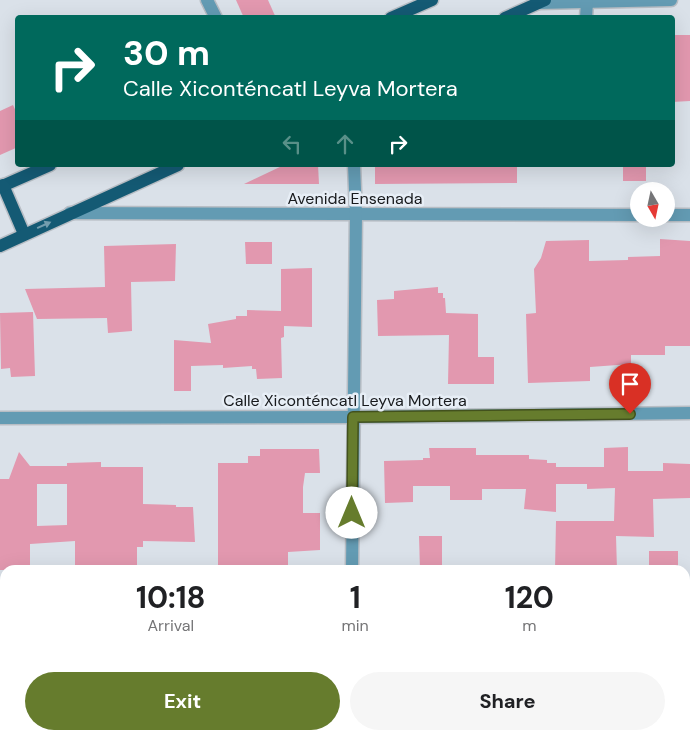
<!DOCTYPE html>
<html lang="en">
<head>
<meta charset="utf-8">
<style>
  :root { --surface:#fff; --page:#f6f6f6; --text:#202124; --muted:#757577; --accent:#667c2d }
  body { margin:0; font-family:"DM Sans",sans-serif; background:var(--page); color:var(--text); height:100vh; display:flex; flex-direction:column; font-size:19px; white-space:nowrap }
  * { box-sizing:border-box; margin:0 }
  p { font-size:16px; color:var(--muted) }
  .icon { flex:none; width:28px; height:28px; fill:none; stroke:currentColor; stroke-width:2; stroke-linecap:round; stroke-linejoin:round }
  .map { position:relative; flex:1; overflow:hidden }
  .side { position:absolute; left:0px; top:565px; width:690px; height:175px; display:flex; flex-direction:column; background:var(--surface); border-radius:15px 15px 0 0; box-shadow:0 5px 20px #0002 }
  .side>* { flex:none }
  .banner { position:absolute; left:15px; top:15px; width:660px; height:152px; border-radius:5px; box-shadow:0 5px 20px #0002; background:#00695c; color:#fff; overflow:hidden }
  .needle { width:32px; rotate:171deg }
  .tools { position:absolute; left:630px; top:182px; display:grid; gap:10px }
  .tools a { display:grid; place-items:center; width:45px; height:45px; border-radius:50%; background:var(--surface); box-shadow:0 5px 20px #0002; font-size:25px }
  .pin { position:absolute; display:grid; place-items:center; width:42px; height:42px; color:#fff; margin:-51px -21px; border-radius:50% 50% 50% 0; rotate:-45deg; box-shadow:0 0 5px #0007 }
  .pin .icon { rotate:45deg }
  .me { position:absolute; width:55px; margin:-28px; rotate:0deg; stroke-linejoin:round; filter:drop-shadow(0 0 4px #0008) }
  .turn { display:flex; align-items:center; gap:18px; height:105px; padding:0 25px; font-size:22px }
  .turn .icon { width:65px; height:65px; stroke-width:2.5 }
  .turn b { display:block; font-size:35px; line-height:42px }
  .lanes { display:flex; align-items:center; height:48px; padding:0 25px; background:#0003; justify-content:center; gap:25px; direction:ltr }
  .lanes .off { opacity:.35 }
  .eta { display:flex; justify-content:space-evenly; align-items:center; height:85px; text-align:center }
  .eta b { font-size:30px; font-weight:700; line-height:35px }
  .primary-button { display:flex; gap:10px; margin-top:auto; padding:10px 25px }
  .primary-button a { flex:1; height:58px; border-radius:30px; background:var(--accent); color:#fff; font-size:20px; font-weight:700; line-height:58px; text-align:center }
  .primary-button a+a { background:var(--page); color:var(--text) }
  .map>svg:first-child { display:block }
  .building { fill:#e298af; fill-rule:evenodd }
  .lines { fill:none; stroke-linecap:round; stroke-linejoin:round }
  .minor-casing { stroke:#b7bdc4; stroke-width:15 }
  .major-casing { stroke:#b7bdc4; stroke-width:15 }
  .minor { stroke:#639bb3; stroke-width:12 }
  .major { stroke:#145a74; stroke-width:12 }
  .oneway { fill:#739dae }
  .route-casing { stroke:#42511d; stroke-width:12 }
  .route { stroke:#667c2d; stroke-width:9 }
  .labels { text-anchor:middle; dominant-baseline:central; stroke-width:5; stroke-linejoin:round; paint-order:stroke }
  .street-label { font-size:16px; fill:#17191c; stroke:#e7eef6 }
</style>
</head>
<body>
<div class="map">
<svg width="690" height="740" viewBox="0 0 690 740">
  <rect width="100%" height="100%" fill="#dae1e9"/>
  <!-- building -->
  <g class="building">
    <path d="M 236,0 L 268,0 L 276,18 L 244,18 Z"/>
    <path d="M 672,35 L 690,35 L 690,101 L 672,102 Z"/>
    <path d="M 13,105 L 18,116 L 18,147 L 0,155 L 0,111 Z"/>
    <path d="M 284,165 L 318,165 L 319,184 L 244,184 Z"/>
    <path d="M 375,165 L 517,165 L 517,183 L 375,184 Z"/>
    <rect x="623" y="165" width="23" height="16"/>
    <path d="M 660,239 L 690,241 L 690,346 L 665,346 L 665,355 L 631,355 L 631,364 L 590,367 L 590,381 L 528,383 L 526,314 L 536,313 L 534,269 L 541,258 L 546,241 L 589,240 L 589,261 L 628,260 L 628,257 L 660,256 Z"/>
    <path d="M 245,242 L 272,242 L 272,264 L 246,264 Z"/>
    <path d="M 176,244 L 175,281 L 131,282 L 132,331 L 108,333 L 107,318 L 37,319 L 25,289 L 105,287 L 104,246 Z"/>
    <path d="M 312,268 L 312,327 L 284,326 L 284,337 L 281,338 L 282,378 L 257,379 L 256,369 L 252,369 L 252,366 L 223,368 L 223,365 L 191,366 L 191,391 L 174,391 L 174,340 L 211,343 L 208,324 L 236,319 L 236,316 L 247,316 L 247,310 L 281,311 L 281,269 Z"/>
    <path d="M 438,287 L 438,293 L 443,293 L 443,298 L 445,298 L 446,313 L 478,314 L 478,357 L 494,357 L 494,384 L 448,384 L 449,335 L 378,336 L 377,300 L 394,299 L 394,291 Z"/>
    <path d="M 33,312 L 35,376 L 11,377 L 10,368 L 1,369 L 0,313 Z"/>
    <path d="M 628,447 L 628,471 L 663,471 L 663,463 L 690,464 L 690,498 L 653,499 L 654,537 L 616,536 L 617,570 L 555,570 L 556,521 L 614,521 L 615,488 L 587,489 L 587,484 L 556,484 L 556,512 L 524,509 L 526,489 L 482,489 L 482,500 L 450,500 L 450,486 L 413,486 L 413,502 L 385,503 L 384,461 L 423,460 L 423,458 L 430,458 L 429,448 L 476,448 L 476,455 L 529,455 L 529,459 L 547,460 L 547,463 L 556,463 L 556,467 L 604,467 L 604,448 Z"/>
    <path d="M 260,449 L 319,449 L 320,473 L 305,473 L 303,487 L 303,513 L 320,513 L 320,550 L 288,552 L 288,570 L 248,570 L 248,565 L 218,567 L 218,463 L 248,463 L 248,456 L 260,456 Z"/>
    <path d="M 19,452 L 30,466 L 67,466 L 67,463 L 101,462 L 101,467 L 143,467 L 143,504 L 176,505 L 176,507 L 193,507 L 195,542 L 143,541 L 143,547 L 137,547 L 137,568 L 136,568 L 136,570 L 83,570 L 83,568 L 75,568 L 75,541 L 30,544 L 30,570 L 0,570 L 0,479 L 9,479 ZM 37,484 L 67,484 L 67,525 L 37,526 Z"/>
    <path d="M 419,536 L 442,536 L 442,570 L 420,570 Z"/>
    <rect x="649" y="551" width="29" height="19"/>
  </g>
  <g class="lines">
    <defs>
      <g id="minor">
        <path d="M 207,0 L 216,18"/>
        <path d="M 538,3 L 671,0"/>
        <path d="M 586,18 L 587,2"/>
        <path d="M 70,213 L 639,215"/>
        <path d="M 666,215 L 690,215"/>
        <path d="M 0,418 L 353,417 L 690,413"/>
        <path d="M 352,570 L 356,214 L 354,165"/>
        <path d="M 685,618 L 690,618"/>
        <path d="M 0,623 L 5,623"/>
        <path d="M 353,735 L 353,740"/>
      </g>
      <g id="major">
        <path d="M 391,18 L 432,0"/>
        <path d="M 505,18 L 545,0"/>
        <path d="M 3,185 L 24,234"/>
        <path d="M 0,187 L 50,165"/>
        <path d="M 0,246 L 178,165"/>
      </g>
    </defs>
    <!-- minor casing -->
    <use href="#minor" class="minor-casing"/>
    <!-- major casing -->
    <use href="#major" class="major-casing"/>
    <!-- minor -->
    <use href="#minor" class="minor"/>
    <!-- major -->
    <use href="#major" class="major"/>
  </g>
  <!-- one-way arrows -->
  <defs><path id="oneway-solid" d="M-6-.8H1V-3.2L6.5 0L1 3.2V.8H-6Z" transform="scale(1.25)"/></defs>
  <use class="oneway" href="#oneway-solid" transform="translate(44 225) rotate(-24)"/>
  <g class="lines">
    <defs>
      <path id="route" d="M 352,513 L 353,417 L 630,414"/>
    </defs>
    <!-- route casing -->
    <use href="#route" class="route-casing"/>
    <!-- route -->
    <use href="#route" class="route"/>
  </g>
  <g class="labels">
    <!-- street labels -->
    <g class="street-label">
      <text x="355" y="198">Avenida Ensenada</text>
      <text x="345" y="400">Calle Xiconténcatl Leyva Mortera</text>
    </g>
  </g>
</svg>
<div class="tools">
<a><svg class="needle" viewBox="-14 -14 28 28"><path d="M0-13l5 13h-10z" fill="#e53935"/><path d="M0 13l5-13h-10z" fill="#757577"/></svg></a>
</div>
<div class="pin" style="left:630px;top:414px;background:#d93025"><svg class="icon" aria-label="arrive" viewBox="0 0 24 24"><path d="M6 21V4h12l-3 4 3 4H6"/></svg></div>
<svg class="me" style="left:352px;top:513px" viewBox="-20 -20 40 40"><circle r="19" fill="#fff"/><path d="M0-13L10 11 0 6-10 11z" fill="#667c2d"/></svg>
<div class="banner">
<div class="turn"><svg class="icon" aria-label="right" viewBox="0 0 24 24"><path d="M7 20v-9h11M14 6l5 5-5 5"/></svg><div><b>30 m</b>Calle Xiconténcatl Leyva Mortera</div></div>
<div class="lanes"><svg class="icon off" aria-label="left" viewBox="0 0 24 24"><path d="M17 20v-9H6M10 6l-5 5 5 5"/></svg><svg class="icon off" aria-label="ahead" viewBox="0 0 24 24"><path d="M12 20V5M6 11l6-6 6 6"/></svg><svg class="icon" aria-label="right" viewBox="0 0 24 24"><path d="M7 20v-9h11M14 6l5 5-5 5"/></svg></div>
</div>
<section class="side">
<div class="eta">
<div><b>10:18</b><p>Arrival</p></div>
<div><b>1</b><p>min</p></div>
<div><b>120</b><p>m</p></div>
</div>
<div class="primary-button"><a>Exit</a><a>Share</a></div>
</section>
</div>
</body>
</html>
